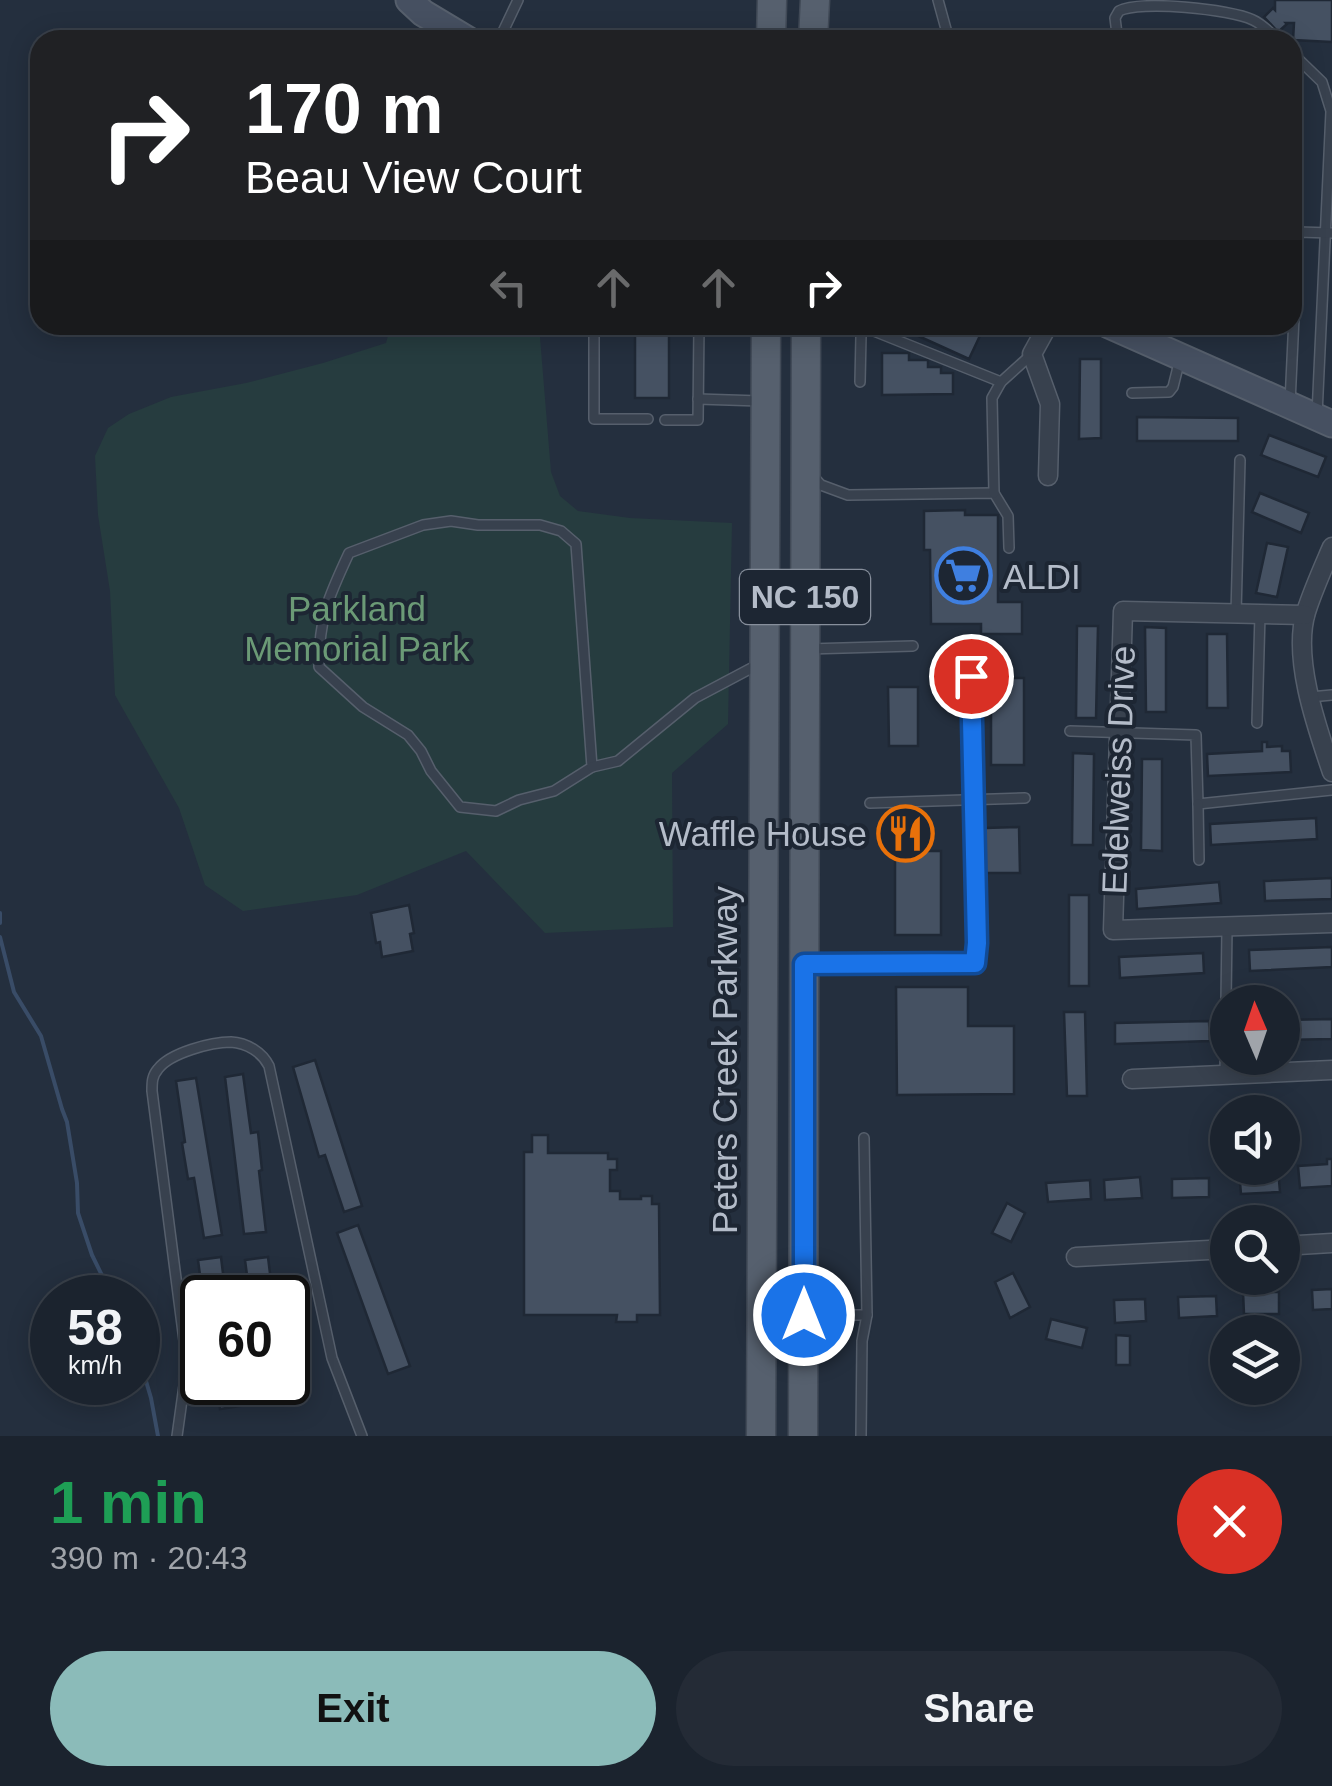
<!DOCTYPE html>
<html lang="en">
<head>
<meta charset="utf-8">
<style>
  :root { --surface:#1b232e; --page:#242b36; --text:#f1f3f6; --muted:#a0a4aa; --line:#39404a; --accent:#8bbbb9 }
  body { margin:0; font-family:Helvetica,sans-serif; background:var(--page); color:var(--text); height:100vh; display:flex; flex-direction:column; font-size:38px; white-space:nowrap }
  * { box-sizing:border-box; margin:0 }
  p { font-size:32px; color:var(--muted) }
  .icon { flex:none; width:55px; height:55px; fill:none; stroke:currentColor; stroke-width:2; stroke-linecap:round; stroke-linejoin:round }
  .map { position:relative; height:1436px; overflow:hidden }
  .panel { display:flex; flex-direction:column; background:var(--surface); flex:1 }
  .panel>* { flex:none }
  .guide { position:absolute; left:30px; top:30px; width:1272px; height:305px; border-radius:30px; box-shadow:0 5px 25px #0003,0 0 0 2px var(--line); background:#202124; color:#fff; overflow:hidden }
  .needle { width:65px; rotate:358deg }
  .buttons { position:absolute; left:1210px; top:985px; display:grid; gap:20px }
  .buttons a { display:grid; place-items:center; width:90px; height:90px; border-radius:50%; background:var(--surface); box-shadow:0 5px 25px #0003,0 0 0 2px var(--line); font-size:50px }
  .speed { position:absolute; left:30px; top:1275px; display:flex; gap:20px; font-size:50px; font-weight:700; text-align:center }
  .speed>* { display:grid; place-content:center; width:130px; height:130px; border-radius:50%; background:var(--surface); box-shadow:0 5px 25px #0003,0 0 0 2px var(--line); line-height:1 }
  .speed small { font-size:25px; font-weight:400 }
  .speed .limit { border:5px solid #111; border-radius:15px; background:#fff; color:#111 }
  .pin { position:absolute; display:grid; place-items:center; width:85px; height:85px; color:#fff; margin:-42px; border:5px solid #fff; border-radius:50%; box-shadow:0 2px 10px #0007 }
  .me { position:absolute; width:110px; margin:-55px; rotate:0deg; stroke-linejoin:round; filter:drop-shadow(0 0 8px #0008) }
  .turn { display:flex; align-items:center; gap:35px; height:210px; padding:0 50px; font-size:45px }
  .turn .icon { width:130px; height:130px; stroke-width:2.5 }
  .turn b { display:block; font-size:70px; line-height:85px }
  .lanes { display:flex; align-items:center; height:95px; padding:0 50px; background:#0003; justify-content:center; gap:50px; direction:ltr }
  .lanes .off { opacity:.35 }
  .round { display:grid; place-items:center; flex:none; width:105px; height:105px; border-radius:52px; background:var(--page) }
  .head { display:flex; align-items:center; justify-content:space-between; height:170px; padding:0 50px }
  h1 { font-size:60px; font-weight:700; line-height:75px; color:#1e9e55 }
  .action { display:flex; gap:20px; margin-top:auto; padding:20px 50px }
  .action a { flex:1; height:115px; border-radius:60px; background:var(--accent); color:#111; font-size:40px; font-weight:700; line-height:115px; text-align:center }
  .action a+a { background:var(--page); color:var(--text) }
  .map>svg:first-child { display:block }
  .green { fill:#263c3f }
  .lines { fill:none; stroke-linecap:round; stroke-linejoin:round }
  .stream { stroke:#394c67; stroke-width:4 }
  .building { fill:#455162; stroke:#1f2835; stroke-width:2.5 }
  .lane-casing { stroke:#565f6c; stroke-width:12 }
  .street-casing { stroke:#565f6c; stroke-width:21 }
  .secondary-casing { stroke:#565f6c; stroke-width:29 }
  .primary-casing { stroke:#414a57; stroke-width:31 }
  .lane { stroke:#38414e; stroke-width:9 }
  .street { stroke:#38414e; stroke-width:18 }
  .secondary { stroke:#465061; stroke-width:25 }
  .primary { stroke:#56606e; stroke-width:28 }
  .route-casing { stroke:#114b97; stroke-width:25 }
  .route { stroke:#1a73e8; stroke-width:18 }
  .labels { text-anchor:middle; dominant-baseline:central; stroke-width:8; stroke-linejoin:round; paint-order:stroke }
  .shield { fill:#1d2633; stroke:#878f9c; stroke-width:2.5 }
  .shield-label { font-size:32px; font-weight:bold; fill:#b4bcc9 }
  .poi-label { font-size:35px; fill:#b4bcc9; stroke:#1d2633; text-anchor:start }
  .park-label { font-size:35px; fill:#6b9a76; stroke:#1d2633 }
  .street-label { font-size:35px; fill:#b4bcc9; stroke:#1d2633 }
</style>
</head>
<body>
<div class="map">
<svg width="1332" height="1436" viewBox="0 0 1332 1436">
  <rect width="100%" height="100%" fill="#242f3e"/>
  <!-- green -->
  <path class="green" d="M 391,325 L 539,325 L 551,472 L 560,496 L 578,511 L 630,518 L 732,523 L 728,724 L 672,773 L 673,927 L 545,933 L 466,851 L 357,895 L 243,911 L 205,885 L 179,808 L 115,695 L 110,591 L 98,515 L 95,456 L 108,428 L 129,414 L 171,397 L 246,383 L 323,363 L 386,343 Z"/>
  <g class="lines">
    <!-- stream -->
    <g class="stream">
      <path d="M 0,913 L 0,923"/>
      <path d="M 0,937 L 14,992 L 41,1036 L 62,1109 L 67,1122 L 77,1183 L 78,1213 L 92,1255 L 113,1298"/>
      <path d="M 138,1354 L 151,1398 L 158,1436"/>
    </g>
  </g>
  <!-- building -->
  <g class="building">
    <path d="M 1275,0 L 1332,0 L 1332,42 L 1293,40 L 1294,23 L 1286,23 L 1287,24 L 1278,32 L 1264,17 L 1273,8 L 1275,10 Z"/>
    <path d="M 894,325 L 985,325 L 969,359 Z"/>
    <rect x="635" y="332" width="34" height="66"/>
    <path d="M 882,353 L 909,353 L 909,360 L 928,360 L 928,367 L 941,367 L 941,373 L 953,373 L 953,394 L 882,395 Z"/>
    <path d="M 1080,359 L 1101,359 L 1101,438 L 1079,439 Z"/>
    <path d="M 1137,417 L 1238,418 L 1238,441 L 1137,441 Z"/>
    <path d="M 1269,435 L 1326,457 L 1318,477 L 1261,455 Z"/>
    <path d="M 1260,493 L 1309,513 L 1301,533 L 1252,512 Z"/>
    <path d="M 965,510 L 965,515 L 998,515 L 998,602 L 1022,602 L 1022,634 L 981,634 L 981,624 L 931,624 L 930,550 L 924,550 L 924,511 Z"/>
    <path d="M 1267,543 L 1288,547 L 1277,597 L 1256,593 Z"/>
    <path d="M 1077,626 L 1098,626 L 1096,718 L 1076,718 Z"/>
    <path d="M 1145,627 L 1166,628 L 1166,712 L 1146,712 Z"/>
    <path d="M 1207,634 L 1227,634 L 1228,708 L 1207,708 Z"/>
    <rect x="991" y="678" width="33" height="87"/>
    <path d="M 888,687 L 918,687 L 918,746 L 889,746 Z"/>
    <path d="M 1262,742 L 1267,742 L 1267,747 L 1282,746 L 1282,751 L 1290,751 L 1291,772 L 1208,776 L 1207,754 L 1262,751 Z"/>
    <path d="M 1073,753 L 1094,754 L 1093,845 L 1072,845 Z"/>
    <path d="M 1142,759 L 1162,759 L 1162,851 L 1141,850 Z"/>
    <path d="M 1316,818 L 1317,839 L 1211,845 L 1210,824 Z"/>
    <path d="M 930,826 L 930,831 L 934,831 L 934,836 L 926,836 L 926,841 L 879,842 L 878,827 Z"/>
    <path d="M 1019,827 L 1020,873 L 985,873 L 985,828 Z"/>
    <rect x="895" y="851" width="46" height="84"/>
    <path d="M 1332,878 L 1332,899 L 1265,901 L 1264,881 Z"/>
    <path d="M 1219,882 L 1221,903 L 1137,909 L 1136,889 Z"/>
    <rect x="1069" y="895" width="20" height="91"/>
    <path d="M 409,905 L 414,933 L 410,934 L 413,951 L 382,957 L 380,942 L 376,943 L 371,913 Z"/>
    <path d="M 1332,947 L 1332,967 L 1250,971 L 1249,950 Z"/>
    <path d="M 1203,953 L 1204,973 L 1120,978 L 1119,957 Z"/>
    <path d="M 896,987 L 968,987 L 968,1026 L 1014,1026 L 1014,1094 L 897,1095 Z"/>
    <path d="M 1064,1012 L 1085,1012 L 1087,1096 L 1067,1096 Z"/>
    <path d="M 1332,1019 L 1332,1039 L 1282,1040 L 1282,1020 Z"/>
    <path d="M 1209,1021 L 1210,1041 L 1115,1044 L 1115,1023 Z"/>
    <path d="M 315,1060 L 362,1206 L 344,1212 L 325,1155 L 319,1157 L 293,1067 Z"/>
    <path d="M 243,1074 L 251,1133 L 258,1132 L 262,1170 L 259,1171 L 266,1232 L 244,1234 L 225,1077 Z"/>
    <path d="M 196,1078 L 222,1235 L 204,1238 L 194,1178 L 188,1179 L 182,1143 L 185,1142 L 176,1081 Z"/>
    <path d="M 532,1135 L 548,1135 L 548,1153 L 608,1153 L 608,1159 L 617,1159 L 617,1170 L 610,1170 L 610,1191 L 620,1191 L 620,1199 L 641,1199 L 641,1196 L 652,1196 L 652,1204 L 659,1204 L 660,1315 L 637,1315 L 637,1322 L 616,1322 L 617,1315 L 524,1315 L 524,1152 L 532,1152 Z"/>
    <path d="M 1327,1159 L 1332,1159 L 1332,1186 L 1300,1188 L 1298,1166 L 1327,1164 Z"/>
    <path d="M 1278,1169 L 1280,1192 L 1241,1194 L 1239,1171 Z"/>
    <path d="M 1140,1177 L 1142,1198 L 1105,1200 L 1104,1180 Z"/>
    <path d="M 1209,1178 L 1209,1197 L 1172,1198 L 1172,1179 Z"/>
    <path d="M 1090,1180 L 1091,1199 L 1048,1202 L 1046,1183 Z"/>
    <path d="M 1007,1203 L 1025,1213 L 1011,1242 L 992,1233 Z"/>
    <path d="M 358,1225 L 410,1366 L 388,1374 L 337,1233 Z"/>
    <path d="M 221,1257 L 226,1298 L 203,1298 L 198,1260 Z"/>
    <path d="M 268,1257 L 273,1298 L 250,1298 L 245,1260 Z"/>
    <path d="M 1013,1273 L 1030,1307 L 1010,1318 L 995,1282 Z"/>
    <path d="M 1332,1289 L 1332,1309 L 1313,1310 L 1312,1290 Z"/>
    <path d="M 1243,1292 L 1279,1292 L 1279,1314 L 1244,1314 Z"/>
    <path d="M 1216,1296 L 1217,1316 L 1179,1318 L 1178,1297 Z"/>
    <path d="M 1145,1299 L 1146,1321 L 1115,1323 L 1114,1300 Z"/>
    <path d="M 1051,1319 L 1087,1328 L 1082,1348 L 1046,1339 Z"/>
    <path d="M 1116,1335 L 1130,1336 L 1130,1365 L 1116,1365 Z"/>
    <path d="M 216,1382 L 237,1382 L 240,1406 L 220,1409 Z"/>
    <path d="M 263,1382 L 285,1382 L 286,1394 L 265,1397 Z"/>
  </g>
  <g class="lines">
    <defs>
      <g id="lane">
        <path d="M 938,0 L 949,40"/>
        <path d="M 499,40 L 518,0"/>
        <path d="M 1125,40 L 1117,34 L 1115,18 L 1119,11 C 1140,0 1230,9 1253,20 C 1262,24 1271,33 1278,40"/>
        <path d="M 1292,53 L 1322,82 L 1331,111 L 1317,415"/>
        <path d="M 594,325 L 594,419 L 648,419"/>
        <path d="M 864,327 L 1001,382"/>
        <path d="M 860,382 L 861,336 L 865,325"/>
        <path d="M 1132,393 L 1169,392 L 1173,387 L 1180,359"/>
        <path d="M 698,399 L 760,401"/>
        <path d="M 1290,403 L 1298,232 L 1332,233"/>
        <path d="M 665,420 L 698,420 L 699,325"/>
        <path d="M 811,474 L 821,485 L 848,495 L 994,493 L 1008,516 L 1009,548"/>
        <path d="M 994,493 L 992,398 L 1001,382 L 1032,354"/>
        <path d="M 451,521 L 478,525 L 540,525 L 561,531 L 576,544 L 592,767 L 554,791 L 519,800 L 496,811 L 460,807 L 431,771 L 421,751 L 408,735 L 363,707 L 319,667 C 319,617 328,598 349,553 L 423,525 Z"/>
        <path d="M 1236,614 L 1240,460"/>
        <path d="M 808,649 L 913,646"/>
        <path d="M 1310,697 L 1332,695"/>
        <path d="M 1257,723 L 1260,614"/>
        <path d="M 1070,731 L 1196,735 L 1198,804 L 1332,790"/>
        <path d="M 592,767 L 618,761 L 695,698 L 761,663"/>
        <path d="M 870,803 L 1025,798"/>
        <path d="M 1198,804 L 1199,860"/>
        <path d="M 1225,1075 L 1227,928"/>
        <path d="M 806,1315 L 867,1315"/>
        <path d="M 177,1436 L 187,1364 L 152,1091 C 152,1082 152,1076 158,1069 C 170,1053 211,1042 231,1042 C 247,1043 262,1052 269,1066 L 332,1358 L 362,1436"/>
        <path d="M 861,1436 L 862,1341 L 867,1315 L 864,1138"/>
      </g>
      <g id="street">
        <path d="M 1048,325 L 1032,354 L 1050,404 L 1048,476"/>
        <path d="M 1332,547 C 1323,568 1313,590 1306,612 C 1292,658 1317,728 1332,772"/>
        <path d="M 1305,615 L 1123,611 L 1113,930 L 1332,923"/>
        <path d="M 804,964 L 975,963 L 977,943 L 971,677"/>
        <path d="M 1132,1079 L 1332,1070"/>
        <path d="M 1282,1246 L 1332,1243"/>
        <path d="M 1076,1257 L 1228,1249"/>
      </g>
      <g id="secondary">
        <path d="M 409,0 L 423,13 L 468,40"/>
        <path d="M 1109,325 L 1332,424"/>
      </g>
      <g id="primary">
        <path d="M 771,40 L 772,0"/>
        <path d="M 813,40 L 815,0"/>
        <path d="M 761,1436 L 766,325"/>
        <path d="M 803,1436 L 806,325"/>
      </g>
    </defs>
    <!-- lane casing -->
    <use href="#lane" class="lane-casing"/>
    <!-- street casing -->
    <use href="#street" class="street-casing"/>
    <!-- secondary casing -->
    <use href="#secondary" class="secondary-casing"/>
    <!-- primary casing -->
    <use href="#primary" class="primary-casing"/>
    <!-- lane -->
    <use href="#lane" class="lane"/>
    <!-- street -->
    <use href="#street" class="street"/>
    <!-- secondary -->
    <use href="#secondary" class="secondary"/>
    <!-- primary -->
    <use href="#primary" class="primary"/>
  </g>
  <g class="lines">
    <defs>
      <path id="route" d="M 804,1315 L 804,964 L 975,963 L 977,943 L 971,676"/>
    </defs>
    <!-- route casing -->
    <use href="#route" class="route-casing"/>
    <!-- route -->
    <use href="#route" class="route"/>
  </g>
  <!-- icons -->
  <defs>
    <symbol id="supermarket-ring" viewBox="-11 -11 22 22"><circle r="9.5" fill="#1d2633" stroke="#3f7fe0" stroke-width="1.5"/><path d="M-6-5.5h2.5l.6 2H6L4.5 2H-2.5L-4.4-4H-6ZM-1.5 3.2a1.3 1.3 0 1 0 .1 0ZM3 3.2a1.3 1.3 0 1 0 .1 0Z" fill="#3f7fe0"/></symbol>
    <symbol id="restaurant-ring" viewBox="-11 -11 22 22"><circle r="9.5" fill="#1d2633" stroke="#e8710a" stroke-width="1.5"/><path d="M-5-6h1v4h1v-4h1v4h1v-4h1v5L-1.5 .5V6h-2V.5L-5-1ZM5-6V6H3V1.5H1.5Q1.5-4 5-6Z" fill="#e8710a"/></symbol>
  </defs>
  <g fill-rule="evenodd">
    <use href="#supermarket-ring" x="932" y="544" width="63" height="63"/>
    <use href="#restaurant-ring" x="874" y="802" width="63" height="63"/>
  </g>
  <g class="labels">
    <!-- shield labels -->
    <rect class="shield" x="740" y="570" width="130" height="54" rx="8"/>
    <g class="shield-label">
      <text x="805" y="597">NC 150</text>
    </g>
    <!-- poi labels -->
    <g class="poi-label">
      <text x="1003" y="576">ALDI</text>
      <text x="867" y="833" text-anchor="end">Waffle House</text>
    </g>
    <!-- park labels -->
    <g class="park-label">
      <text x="357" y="608">Parkland<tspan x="357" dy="40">Memorial Park</tspan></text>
    </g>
    <!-- street labels -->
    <g class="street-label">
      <text transform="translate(1118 770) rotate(-88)">Edelweiss Drive</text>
      <text transform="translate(724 1060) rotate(-90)">Peters Creek Parkway</text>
    </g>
  </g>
</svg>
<div class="buttons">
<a><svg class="needle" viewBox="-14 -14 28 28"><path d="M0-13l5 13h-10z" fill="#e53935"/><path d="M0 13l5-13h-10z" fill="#a0a4aa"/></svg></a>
<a><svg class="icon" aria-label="sound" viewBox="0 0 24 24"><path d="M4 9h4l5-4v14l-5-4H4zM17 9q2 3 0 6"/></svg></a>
<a><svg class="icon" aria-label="search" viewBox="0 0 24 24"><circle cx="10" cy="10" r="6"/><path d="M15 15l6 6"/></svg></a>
<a><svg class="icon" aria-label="layers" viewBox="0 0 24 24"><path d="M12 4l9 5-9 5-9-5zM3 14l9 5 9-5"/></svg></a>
</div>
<div class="speed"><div>58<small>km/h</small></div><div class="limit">60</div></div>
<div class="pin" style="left:971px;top:676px;background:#d93025"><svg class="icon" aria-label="arrive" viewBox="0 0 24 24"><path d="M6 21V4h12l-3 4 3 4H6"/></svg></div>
<svg class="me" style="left:804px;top:1315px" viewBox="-20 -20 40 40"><circle r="17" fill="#1a73e8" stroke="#fff" stroke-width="3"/><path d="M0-11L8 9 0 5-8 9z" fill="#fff"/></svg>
<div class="guide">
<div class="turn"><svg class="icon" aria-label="right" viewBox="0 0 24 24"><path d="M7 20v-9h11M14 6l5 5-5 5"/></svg><div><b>170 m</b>Beau View Court</div></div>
<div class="lanes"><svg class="icon off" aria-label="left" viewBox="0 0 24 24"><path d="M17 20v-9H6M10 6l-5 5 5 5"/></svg><svg class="icon off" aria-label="ahead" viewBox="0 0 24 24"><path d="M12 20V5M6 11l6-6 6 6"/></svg><svg class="icon off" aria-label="ahead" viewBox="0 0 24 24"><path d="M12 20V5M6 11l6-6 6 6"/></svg><svg class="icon" aria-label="right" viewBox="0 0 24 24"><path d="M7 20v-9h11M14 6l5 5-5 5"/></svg></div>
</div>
</div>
<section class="panel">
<div class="head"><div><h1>1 min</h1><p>390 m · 20:43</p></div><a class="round" style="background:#d93025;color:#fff"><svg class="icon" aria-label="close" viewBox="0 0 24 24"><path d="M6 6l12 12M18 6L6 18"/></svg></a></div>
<div class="action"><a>Exit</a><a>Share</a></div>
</section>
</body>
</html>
